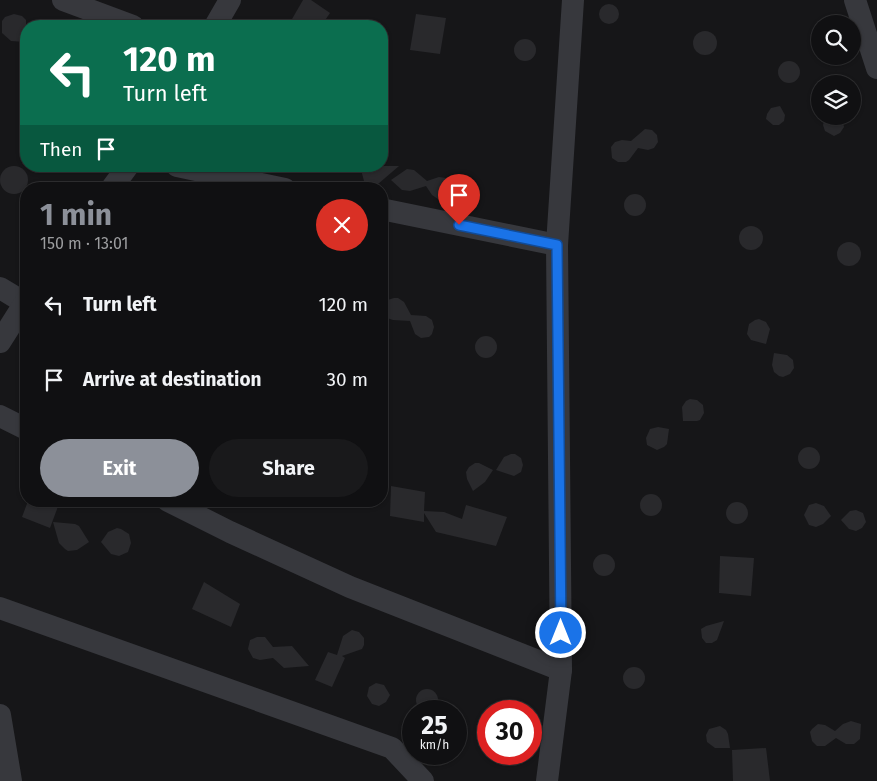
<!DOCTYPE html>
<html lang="en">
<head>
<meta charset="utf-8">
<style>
  :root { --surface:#101012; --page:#19191b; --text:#f1f3f6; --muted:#9c9d9f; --line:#303032; --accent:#8c9099 }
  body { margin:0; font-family:"Fira Sans",sans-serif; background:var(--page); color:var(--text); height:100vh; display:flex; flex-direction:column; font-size:19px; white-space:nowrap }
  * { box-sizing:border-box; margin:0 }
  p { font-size:16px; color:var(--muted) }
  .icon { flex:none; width:28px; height:28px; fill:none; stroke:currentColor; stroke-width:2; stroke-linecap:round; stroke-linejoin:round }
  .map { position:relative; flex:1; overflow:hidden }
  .details { position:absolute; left:20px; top:182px; width:368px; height:325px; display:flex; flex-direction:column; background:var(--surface); border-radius:20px; box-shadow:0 1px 4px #0004,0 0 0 1px var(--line) }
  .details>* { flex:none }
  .top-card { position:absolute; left:20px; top:20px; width:368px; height:152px; border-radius:20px; box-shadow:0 1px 4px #0004,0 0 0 1px var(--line); background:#0b6e4f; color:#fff; overflow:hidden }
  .controls { position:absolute; left:811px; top:15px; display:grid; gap:10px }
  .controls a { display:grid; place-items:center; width:50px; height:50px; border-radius:50%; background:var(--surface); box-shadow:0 1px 4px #0004,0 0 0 1px var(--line); font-size:25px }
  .speed { position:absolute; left:402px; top:700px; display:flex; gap:10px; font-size:25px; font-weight:700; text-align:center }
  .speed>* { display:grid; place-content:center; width:65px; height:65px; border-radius:50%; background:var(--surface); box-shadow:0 1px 4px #0004,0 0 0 1px var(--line); line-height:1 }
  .speed small { font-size:12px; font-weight:400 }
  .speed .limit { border:8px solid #d22; background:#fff; color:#111 }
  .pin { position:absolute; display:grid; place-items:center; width:42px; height:42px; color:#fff; margin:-51px -21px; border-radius:50% 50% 50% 0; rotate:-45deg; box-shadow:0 0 5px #0007 }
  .pin .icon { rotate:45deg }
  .me { position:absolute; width:55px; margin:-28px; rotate:0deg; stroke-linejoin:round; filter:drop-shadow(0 0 4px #0008) }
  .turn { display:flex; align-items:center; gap:18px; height:105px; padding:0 20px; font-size:22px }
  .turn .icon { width:65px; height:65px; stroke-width:2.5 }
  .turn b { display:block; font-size:35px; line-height:42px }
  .then { display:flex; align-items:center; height:48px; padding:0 20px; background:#0003; gap:10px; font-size:19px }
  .round { display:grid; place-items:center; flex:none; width:52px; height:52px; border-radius:26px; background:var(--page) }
  .headline { display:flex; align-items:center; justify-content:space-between; height:85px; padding:0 20px }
  h1 { font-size:30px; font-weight:700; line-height:38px; color:var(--accent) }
  .primary-button { display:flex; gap:10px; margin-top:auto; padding:10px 20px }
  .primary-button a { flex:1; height:58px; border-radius:30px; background:var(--accent); color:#fff; font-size:20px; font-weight:700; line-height:58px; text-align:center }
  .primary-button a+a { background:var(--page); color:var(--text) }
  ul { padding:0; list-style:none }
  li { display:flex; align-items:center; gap:15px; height:75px; padding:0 20px }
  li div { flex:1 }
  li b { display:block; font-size:19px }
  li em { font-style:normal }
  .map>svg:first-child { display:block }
  .building { fill:#29292c }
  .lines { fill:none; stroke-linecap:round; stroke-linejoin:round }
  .street { stroke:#37383d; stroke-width:22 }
  .route-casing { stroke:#114b97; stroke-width:12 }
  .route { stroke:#1a73e8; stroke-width:9 }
</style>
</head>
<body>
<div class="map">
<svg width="877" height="781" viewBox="0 0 877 781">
  <rect width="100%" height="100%" fill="#161618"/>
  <!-- building -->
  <g class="building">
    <path d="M 303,0 L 311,0 L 330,13 L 321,26 L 288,26 Z"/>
    <circle cx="609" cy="14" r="10"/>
    <path d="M 14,14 L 22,16 L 26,20 L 26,42 L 11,41 L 2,33 L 2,21 L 5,17 Z"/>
    <path d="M 416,14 L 446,18 L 440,54 L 410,50 Z"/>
    <circle cx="705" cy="43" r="12"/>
    <circle cx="525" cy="50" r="11"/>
    <circle cx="789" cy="72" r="11"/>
    <path d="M 780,106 L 785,115 L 784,121 L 779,125 L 773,125 L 766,119 L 767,114 L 771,108 Z"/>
    <path d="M 825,116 L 842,116 L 844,127 L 840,133 L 834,136 L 825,131 L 823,125 Z"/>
    <path d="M 645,129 L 652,130 L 657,135 L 658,142 L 654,148 L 648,150 L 638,148 L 629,160 L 626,162 L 618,162 L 612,158 L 611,147 L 615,142 L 622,140 L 631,141 Z"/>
    <path d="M 360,166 L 399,166 L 378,184 L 375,185 L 370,184 L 364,181 Z"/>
    <circle cx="14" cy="180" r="14"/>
    <path d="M 407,169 L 414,170 L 427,181 L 439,177 L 446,178 L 451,184 L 450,192 L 445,198 L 438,199 L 432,195 L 426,186 L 410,191 L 402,190 L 391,180 Z"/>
    <circle cx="635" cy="205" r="11"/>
    <circle cx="751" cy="238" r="12"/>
    <circle cx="849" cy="254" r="12"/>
    <path d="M 394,298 L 398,298 L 404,302 L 411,315 L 426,316 L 432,320 L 434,327 L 432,334 L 429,337 L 421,338 L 415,334 L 410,321 L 393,320 L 381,316 L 381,302 Z"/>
    <path d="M 759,319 L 766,322 L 770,329 L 766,344 L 751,340 L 747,334 L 749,324 L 755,320 Z"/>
    <circle cx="486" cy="347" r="11"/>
    <path d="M 774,353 L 787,355 L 793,360 L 794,368 L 790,374 L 783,377 L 779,376 L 774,372 L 772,365 Z"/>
    <path d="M 690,399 L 697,400 L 703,405 L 704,413 L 700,420 L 697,421 L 683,421 L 682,407 L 686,401 Z"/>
    <path d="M 658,427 L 669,429 L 667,444 L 664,447 L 657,450 L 647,445 L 646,438 L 650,429 Z"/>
    <circle cx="809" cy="458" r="11"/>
    <path d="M 511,454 L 515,454 L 521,458 L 523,465 L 521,472 L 514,476 L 496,470 L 504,457 Z"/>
    <path d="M 475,463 L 479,463 L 493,470 L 485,482 L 473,491 L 467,479 L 466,472 L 469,467 Z"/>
    <path d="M 391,486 L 425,492 L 424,511 L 444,512 L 462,519 L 466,505 L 507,517 L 496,546 L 436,532 L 424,513 L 424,522 L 390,516 Z"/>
    <circle cx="651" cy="505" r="11"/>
    <path d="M 28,501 L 60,501 L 50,528 L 22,517 Z"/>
    <circle cx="737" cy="513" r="11"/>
    <path d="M 816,503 L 824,506 L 831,516 L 823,524 L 816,527 L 809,525 L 804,515 L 809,505 Z"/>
    <path d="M 856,510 L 863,513 L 866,522 L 862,528 L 856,531 L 849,529 L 841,520 L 850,511 Z"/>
    <path d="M 53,522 L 75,524 L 79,526 L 89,542 L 77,550 L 68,551 L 65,549 L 59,543 Z"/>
    <path d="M 117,528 L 121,529 L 129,534 L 131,543 L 128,552 L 119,556 L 111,554 L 101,542 L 108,532 Z"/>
    <circle cx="604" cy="565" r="11"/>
    <path d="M 720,556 L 754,558 L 751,596 L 719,593 Z"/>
    <path d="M 204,582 L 240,604 L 231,627 L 192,609 Z"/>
    <path d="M 724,621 L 717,640 L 712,643 L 706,643 L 702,638 L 701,629 L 706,626 Z"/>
    <path d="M 352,630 L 359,632 L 364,638 L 364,645 L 362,649 L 342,656 L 345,658 L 332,687 L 315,680 L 328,652 L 337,655 L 343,636 Z"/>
    <path d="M 257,637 L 265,637 L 273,647 L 292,646 L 309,666 L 284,668 L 273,658 L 260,660 L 253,658 L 248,649 L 250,640 Z"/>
    <circle cx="634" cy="678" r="11"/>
    <path d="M 376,683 L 384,685 L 390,695 L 386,702 L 379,706 L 372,704 L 367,696 L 369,687 Z"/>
    <circle cx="427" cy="700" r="11"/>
    <path d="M 851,721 L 861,724 L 860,739 L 854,744 L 846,744 L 836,738 L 825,746 L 817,746 L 812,741 L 810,732 L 812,729 L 818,724 L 825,725 L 835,731 L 843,724 Z"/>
    <path d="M 720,726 L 726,730 L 728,734 L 730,748 L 715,748 L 707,742 L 706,735 L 709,729 Z"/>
    <path d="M 766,748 L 770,781 L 733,781 L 732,750 Z"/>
  </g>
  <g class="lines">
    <!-- street -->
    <g class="street">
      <path d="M 63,0 L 133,26"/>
      <path d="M 855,0 L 877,68"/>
      <path d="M 215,26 L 230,0"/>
      <path d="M 177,166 L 285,189"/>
      <path d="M 111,189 L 128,166"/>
      <path d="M 381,209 L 557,245"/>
      <path d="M 0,288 L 25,303"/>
      <path d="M 0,342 L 26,301"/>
      <path d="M 0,416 L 26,429"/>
      <path d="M 168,501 L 230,532 L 350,587 L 561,670"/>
      <path d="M 0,608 L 392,748 L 423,781"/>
      <path d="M 0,715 L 11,781"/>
      <path d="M 547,781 L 561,670 L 557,245 L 573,0"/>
    </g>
  </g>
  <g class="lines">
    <defs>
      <path id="route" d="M 459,225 L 557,245 L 561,633"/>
    </defs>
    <!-- route casing -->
    <use href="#route" class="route-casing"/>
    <!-- route -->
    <use href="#route" class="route"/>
  </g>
</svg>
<div class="controls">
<a><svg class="icon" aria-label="search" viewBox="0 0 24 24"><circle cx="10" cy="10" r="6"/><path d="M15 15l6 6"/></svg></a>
<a><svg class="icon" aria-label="layers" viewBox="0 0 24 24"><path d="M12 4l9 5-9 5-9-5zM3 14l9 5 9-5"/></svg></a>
</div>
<div class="speed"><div>25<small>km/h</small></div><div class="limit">30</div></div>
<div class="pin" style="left:459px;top:225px;background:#d93025"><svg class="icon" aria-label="arrive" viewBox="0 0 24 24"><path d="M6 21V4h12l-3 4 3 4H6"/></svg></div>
<svg class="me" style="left:561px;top:633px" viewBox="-20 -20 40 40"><circle r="17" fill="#1a73e8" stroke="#fff" stroke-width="3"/><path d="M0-11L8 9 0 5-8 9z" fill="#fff"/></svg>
<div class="top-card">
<div class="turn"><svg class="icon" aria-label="left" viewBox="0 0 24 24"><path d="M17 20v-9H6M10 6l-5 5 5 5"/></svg><div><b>120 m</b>Turn left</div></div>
<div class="then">Then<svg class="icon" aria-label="arrive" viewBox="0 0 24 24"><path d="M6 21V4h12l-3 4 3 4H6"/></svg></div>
</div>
<section class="details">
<div class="headline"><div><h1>1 min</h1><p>150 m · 13:01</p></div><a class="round" style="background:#d93025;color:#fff"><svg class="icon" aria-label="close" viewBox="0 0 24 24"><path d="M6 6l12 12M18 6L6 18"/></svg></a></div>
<ul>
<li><svg class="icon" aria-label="left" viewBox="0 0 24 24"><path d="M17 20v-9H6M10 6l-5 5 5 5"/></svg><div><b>Turn left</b></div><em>120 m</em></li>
<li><svg class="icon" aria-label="arrive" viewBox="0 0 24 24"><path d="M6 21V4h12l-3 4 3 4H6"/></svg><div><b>Arrive at destination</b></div><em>30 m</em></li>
</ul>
<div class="primary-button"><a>Exit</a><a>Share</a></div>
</section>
</div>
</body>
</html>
